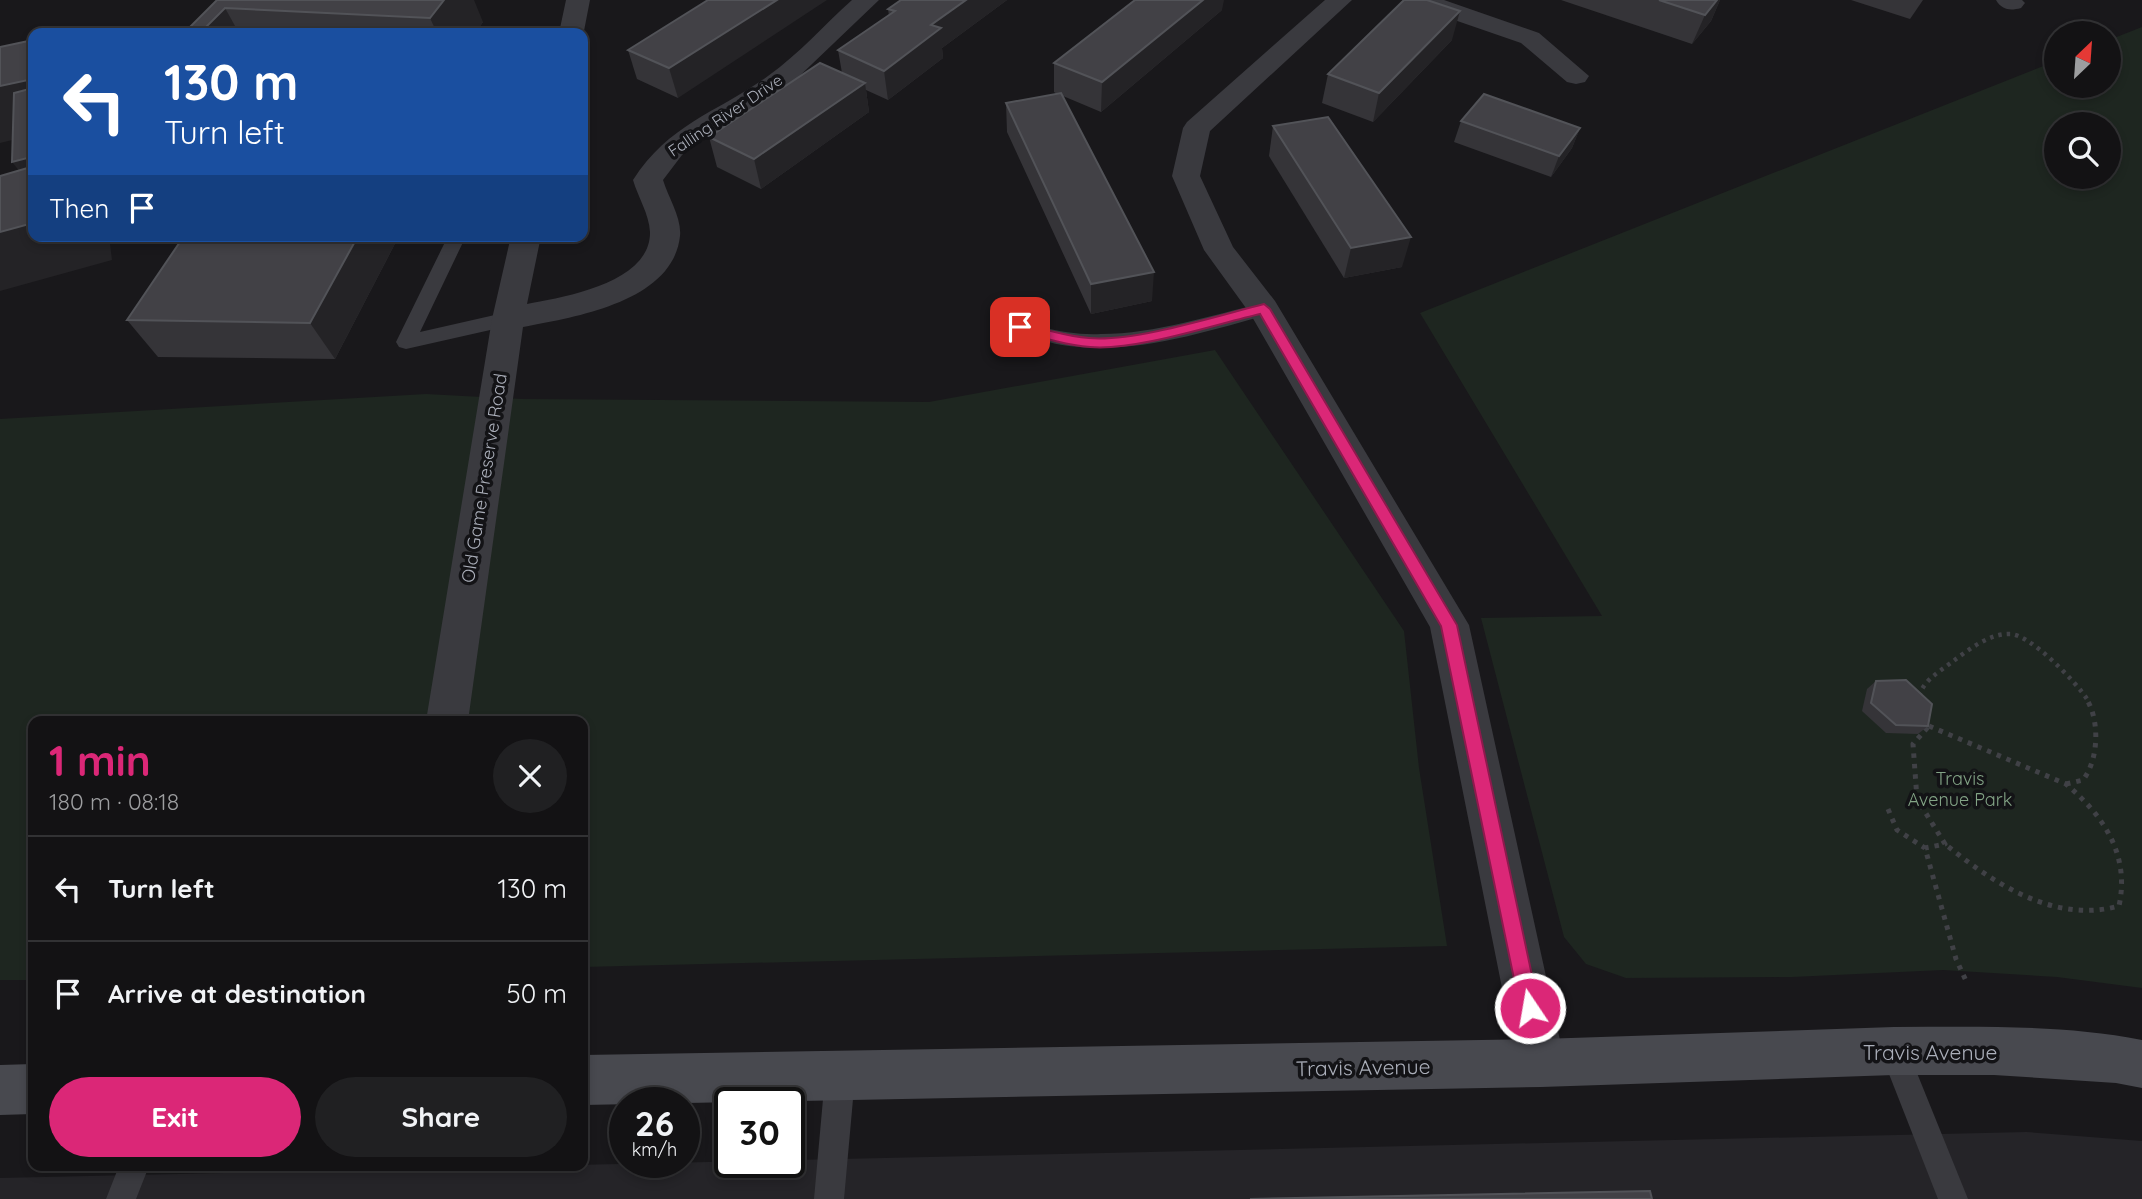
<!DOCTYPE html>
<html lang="en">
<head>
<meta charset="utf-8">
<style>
  :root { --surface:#131214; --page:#202022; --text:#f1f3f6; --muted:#9d9ea0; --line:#323234; --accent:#db2777 }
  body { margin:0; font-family:Quicksand,sans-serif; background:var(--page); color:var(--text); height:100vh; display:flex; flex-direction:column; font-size:26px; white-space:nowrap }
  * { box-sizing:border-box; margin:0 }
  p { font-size:23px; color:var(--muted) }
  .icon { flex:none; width:38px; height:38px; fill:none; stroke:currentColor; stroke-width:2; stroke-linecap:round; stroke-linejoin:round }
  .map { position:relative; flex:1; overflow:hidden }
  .side { position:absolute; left:28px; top:716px; width:560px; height:455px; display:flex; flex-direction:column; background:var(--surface); border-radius:14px; box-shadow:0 4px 10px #0003,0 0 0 2px var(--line) }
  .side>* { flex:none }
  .guide { position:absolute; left:28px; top:28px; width:560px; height:214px; border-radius:14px; box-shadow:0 4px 10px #0003,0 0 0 2px var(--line); background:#1a4fa0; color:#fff; overflow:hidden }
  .needle { width:46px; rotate:25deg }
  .fabs { position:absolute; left:2044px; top:21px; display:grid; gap:14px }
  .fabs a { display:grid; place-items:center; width:77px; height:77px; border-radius:50%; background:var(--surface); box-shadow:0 4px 10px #0003,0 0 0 2px var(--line); font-size:35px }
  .speed { position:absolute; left:609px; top:1087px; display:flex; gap:14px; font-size:35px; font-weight:700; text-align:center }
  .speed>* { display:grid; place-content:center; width:91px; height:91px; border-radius:50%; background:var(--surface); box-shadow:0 4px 10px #0003,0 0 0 2px var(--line); line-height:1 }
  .speed small { font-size:18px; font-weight:400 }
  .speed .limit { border:4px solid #111; border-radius:10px; background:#fff; color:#111 }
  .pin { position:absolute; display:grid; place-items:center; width:60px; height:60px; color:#fff; margin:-30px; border-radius:14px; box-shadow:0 4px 10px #0006 }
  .me { position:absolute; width:77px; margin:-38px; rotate:348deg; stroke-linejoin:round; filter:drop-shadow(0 0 5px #0008) }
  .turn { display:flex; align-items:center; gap:24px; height:147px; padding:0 21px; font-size:32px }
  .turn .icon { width:91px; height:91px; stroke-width:2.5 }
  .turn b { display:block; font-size:49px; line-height:60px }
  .then { display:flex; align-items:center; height:66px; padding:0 21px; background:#0003; gap:14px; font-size:26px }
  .round { display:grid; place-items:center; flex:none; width:74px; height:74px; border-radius:37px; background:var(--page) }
  .overview { display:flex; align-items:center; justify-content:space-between; height:119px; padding:0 21px }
  h1 { font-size:42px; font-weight:700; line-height:52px; color:var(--accent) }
  .cta { display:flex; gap:14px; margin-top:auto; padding:14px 21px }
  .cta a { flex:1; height:80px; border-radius:42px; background:var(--accent); color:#fff; font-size:28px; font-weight:700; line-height:80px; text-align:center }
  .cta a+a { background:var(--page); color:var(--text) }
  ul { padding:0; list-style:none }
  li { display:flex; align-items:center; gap:21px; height:105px; padding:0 21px; border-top:2px solid var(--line) }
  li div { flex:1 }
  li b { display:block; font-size:26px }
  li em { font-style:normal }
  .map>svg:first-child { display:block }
  .built { fill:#252428 }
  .green { fill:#1e2620; fill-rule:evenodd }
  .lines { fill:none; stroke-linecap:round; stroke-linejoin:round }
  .path-far1 { stroke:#404146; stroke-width:4.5; stroke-dasharray:3.5 5; stroke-linecap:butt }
  .path { stroke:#404146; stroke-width:5; stroke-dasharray:4.5 6; stroke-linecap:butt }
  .lane { fill:#3a3a3f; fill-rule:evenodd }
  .street { fill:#3a3a3f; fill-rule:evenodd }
  .secondary { fill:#48494f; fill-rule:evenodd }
  .wall { fill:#353438 }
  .shaded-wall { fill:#242326 }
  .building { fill:#424146; stroke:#525358; stroke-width:2 }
  .route { fill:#db2777; stroke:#8e194d; stroke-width:2 }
  .labels { text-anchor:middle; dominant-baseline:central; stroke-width:7; stroke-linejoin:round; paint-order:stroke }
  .far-street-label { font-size:16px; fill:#abafba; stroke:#131316 }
  .street-label { font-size:18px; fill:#abafba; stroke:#131316 }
  .park-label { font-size:18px; fill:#83a486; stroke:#131316 }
  .near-street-label { font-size:21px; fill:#abafba; stroke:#131316 }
</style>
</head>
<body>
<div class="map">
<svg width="2142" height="1199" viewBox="0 0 2142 1199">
  <rect width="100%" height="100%" fill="#19181b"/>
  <!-- built -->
  <path class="built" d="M 2027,1132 L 2142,1141 L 2142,1199 L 0,1199 L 0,1178 Z"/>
  <!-- green -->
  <g class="green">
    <path d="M 2142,27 L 2142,988 L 2057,977 L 1943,970 L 1792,977 L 1626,978 L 1586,964 L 1564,937 L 1481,618 L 1602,616 L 1420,313 L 2056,61 L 2056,86 L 2109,86 L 2109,40 ZM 2056,124 L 2109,124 L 2109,177 L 2056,177 Z"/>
    <path d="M 1215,350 L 1404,631 L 1419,768 L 1447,946 L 583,967 L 583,721 L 33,721 L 33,980 L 0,980 L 0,419 L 426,394 L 522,399 L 929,402 Z"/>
  </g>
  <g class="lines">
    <!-- path-far1 -->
    <path class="path-far1" d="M 1919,696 C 1924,680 1939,672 1952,662 C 1968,650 1990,633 2010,634 C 2030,634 2076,682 2087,699"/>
    <!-- path -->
    <g class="path">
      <path d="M 1926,718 L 1929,726 L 1913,744 L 1917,799 L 1945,844 L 1925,848 L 1956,959 L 1967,983"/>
      <path d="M 1929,726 L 2066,784 C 2104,816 2130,855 2119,906 C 2054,924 1993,883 1945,844"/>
      <path d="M 2066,784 L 2083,780 C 2099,759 2100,720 2086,698"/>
      <path d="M 1888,809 L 1897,830 L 1925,848"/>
    </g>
    <!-- lane -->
    <g class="lane">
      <path d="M 448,236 L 466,236 L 420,332 L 508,312 L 515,314 L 518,319 L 515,324 L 508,326 L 406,349 L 399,347 L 396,342 Z"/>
      <path d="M 1264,303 L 1271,304 L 1273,309 L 1271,314 C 1207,331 1136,355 1069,346 C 1044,343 1020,333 997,323 L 995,318 L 997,313 C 1013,309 1028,322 1042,327 C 1061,332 1081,335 1101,334 C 1156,334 1211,315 1264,303 Z"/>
      <path d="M 1894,1037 L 1904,1041 L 1968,1199 L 1938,1199 L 1880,1051 L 1884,1041 Z"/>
      <path d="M 840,1062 L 850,1067 L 855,1077 L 844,1199 L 814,1199 L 825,1077 L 830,1067 Z"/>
      <path d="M 119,1166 L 149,1166 L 136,1199 L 106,1199 Z"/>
    </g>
    <!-- street -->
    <g class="street">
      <path d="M 566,0 L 590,0 L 583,36 L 583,33 L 559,33 Z"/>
      <path d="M 852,0 L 879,0 L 789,86 L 699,142 L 682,155 L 663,180 C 668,197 682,218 680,236 C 673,302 575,317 523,327 L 468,721 L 426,721 L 492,319 L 511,236 L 541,236 L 527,304 C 564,297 651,283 650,232 C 649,214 638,197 633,180 C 670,123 717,113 768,76 C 799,54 824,25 852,0 Z"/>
      <path d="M 1325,0 L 1352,0 L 1210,131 L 1200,176 L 1233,247 L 1275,301 L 1469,625 L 1565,1063 L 1558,1080 L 1541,1087 L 1524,1080 L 1517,1063 L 1430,627 L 1251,315 L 1204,250 L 1172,176 L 1183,128 L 1187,122 Z"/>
      <path d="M 1408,0 L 1444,0 L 1539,33 L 1589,76 L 1585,82 L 1576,84 L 1567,82 L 1521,43 L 1411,5 Z"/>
      <path d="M 1996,0 L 2022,0 L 2025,3 L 2021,8 C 2010,11 2002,10 1996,0 Z"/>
    </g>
    <!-- secondary -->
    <g class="secondary">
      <path d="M 1894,1027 C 1976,1027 2061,1024 2142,1040 L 2142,1088 L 2116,1083 L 1994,1075 L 1894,1075 L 1541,1087 L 583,1105 L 583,1055 L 1541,1039 Z"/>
      <path d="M 33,1064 L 33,1114 L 0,1115 L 0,1065 Z"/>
    </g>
  </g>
  <!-- wall -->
  <g class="wall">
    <path d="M 217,0 L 483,22 L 475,33 L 184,33 Z"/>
    <path d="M 708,0 L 678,98 L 637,79 L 628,50 Z"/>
    <path d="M 901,0 L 1007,0 L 942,48 L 943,58 L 888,100 L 866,90 L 869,112 L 761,189 L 717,167 L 709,137 L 842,73 L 838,50 L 889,16 L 888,9 Z"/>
    <path d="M 1561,0 L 1720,0 L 1711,21 L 1692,44 Z"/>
    <path d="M 1851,0 L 1923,0 L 1910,19 Z"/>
    <path d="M 1222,10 L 1101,112 L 1063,96 L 1152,301 L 1091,314 L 1007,132 L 1006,103 L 1057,94 L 1054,92 L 1054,63 Z"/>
    <path d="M 1452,40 L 1373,122 L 1322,103 L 1328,74 Z"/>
    <path d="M 1461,121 L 1580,128 L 1572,148 L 1551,177 L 1454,142 Z"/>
    <path d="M 1273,126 L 1402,267 L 1344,278 L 1269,156 Z"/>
    <path d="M 184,236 L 399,236 L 335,359 L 158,357 L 127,320 Z"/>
    <path d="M 1876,681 L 1928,726 L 1918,734 L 1886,733 L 1862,711 L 1867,689 Z"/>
  </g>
  <!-- shaded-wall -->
  <g class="shaded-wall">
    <path d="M 444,0 L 474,0 L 483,22 L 475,33 L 437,33 L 430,18 Z"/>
    <path d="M 777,0 L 827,0 L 678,98 L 669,68 Z"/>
    <path d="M 966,0 L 1007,0 L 942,48 L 943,58 L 888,100 L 884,71 L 931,25 Z"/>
    <path d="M 1203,0 L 1224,0 L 1222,10 L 1101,112 L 1102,82 Z"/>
    <path d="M 1717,0 L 1720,0 L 1711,21 L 1692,44 L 1705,15 Z"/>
    <path d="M 225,8 L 239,33 L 200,33 Z"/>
    <path d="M 1460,11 L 1452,40 L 1373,122 L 1379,93 Z"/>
    <path d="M 33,79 L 33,135 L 0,143 L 0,86 Z"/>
    <path d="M 865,83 L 869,112 L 761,189 L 754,159 Z"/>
    <path d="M 1580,128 L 1572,148 L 1551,177 L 1559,156 Z"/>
    <path d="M 31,157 L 33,188 L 12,162 Z"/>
    <path d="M 33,223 L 33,236 L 109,236 L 112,260 L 0,291 L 0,232 Z"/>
    <path d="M 358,236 L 399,236 L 335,359 L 310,323 Z"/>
    <path d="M 1411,237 L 1402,267 L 1344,278 L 1351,248 Z"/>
    <path d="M 1154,272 L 1152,301 L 1091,314 L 1091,284 Z"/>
  </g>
  <!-- building -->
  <g class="building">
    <path d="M 217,0 L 444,0 L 430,18 L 225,8 L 200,33 L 184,33 Z"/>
    <path d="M 708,0 L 777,0 L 669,68 L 628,50 Z"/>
    <path d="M 901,0 L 966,0 L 931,25 L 941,28 L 884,71 L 838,50 L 895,11 L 888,9 Z"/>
    <path d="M 1135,0 L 1203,0 L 1102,82 L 1054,63 Z"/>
    <path d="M 1404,0 L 1427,0 L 1460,11 L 1379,93 L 1328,74 Z"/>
    <path d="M 1659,0 L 1717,0 L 1705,15 Z"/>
    <path d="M 79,30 L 79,33 L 65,33 Z"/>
    <path d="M 33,40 L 33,79 L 0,86 L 0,47 Z"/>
    <path d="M 820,63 L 865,83 L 754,159 L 709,137 Z"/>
    <path d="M 33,88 L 33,223 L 0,232 L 0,176 L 31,167 L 31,157 L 12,162 L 14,93 Z"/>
    <path d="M 1061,93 L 1154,272 L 1091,284 L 1006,103 Z"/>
    <path d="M 1484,94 L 1580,128 L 1559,156 L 1461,121 Z"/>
    <path d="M 1328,117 L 1411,237 L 1351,248 L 1273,126 Z"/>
    <path d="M 184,236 L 358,236 L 310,323 L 127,320 Z"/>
    <path d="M 1906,680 L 1932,704 L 1928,726 L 1896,725 L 1871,703 L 1876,681 Z"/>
    <path d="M 1650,1191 L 1652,1199 L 1250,1199 Z"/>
  </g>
  <!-- route -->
  <path class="route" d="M 1264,304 L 1270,309 L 1457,625 L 1539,1008 L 1536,1015 L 1530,1018 L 1523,1015 L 1520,1008 L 1441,626 L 1260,314 C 1213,325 1136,351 1090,347 C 1064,345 1040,337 1016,330 L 1014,327 L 1020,322 C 1043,329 1065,336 1089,338 C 1135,342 1216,316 1264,304 Z"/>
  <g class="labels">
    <!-- far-street labels -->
    <g class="far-street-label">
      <text transform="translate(725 115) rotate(-34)">Falling River Drive</text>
    </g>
    <!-- street labels -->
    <g class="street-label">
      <text transform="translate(484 478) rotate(-81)">Old Game Preserve Road</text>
    </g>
    <!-- park labels -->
    <g class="park-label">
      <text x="1960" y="778">Travis<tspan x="1960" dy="21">Avenue Park</tspan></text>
    </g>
    <!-- near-street labels -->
    <g class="near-street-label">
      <text x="1930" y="1052">Travis Avenue</text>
      <text transform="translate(1363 1067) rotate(-1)">Travis Avenue</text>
    </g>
  </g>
</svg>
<div class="fabs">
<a><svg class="needle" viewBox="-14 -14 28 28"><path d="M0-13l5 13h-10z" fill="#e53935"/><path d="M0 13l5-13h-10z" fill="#9d9ea0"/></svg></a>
<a><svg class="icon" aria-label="search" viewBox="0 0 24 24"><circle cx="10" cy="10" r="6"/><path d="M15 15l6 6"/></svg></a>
</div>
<div class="speed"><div>26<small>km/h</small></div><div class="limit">30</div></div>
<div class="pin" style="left:1020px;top:327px;background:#d93025"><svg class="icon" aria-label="arrive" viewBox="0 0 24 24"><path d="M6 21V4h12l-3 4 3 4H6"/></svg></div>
<svg class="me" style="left:1530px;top:1008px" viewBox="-20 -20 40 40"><circle r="17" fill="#db2777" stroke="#fff" stroke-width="3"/><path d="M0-11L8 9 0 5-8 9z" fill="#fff"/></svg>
<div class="guide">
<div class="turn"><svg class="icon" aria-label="left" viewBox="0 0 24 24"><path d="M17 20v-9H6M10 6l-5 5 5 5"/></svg><div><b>130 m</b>Turn left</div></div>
<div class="then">Then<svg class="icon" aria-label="arrive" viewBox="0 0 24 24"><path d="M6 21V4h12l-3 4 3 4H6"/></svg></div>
</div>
<section class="side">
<div class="overview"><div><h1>1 min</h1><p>180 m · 08:18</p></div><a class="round"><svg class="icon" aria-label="close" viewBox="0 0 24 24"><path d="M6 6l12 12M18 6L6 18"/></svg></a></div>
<ul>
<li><svg class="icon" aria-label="left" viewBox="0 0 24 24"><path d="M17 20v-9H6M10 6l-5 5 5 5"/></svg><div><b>Turn left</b></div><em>130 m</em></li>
<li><svg class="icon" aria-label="arrive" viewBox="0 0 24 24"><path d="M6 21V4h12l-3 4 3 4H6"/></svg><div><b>Arrive at destination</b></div><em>50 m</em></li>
</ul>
<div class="cta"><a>Exit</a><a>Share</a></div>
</section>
</div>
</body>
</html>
